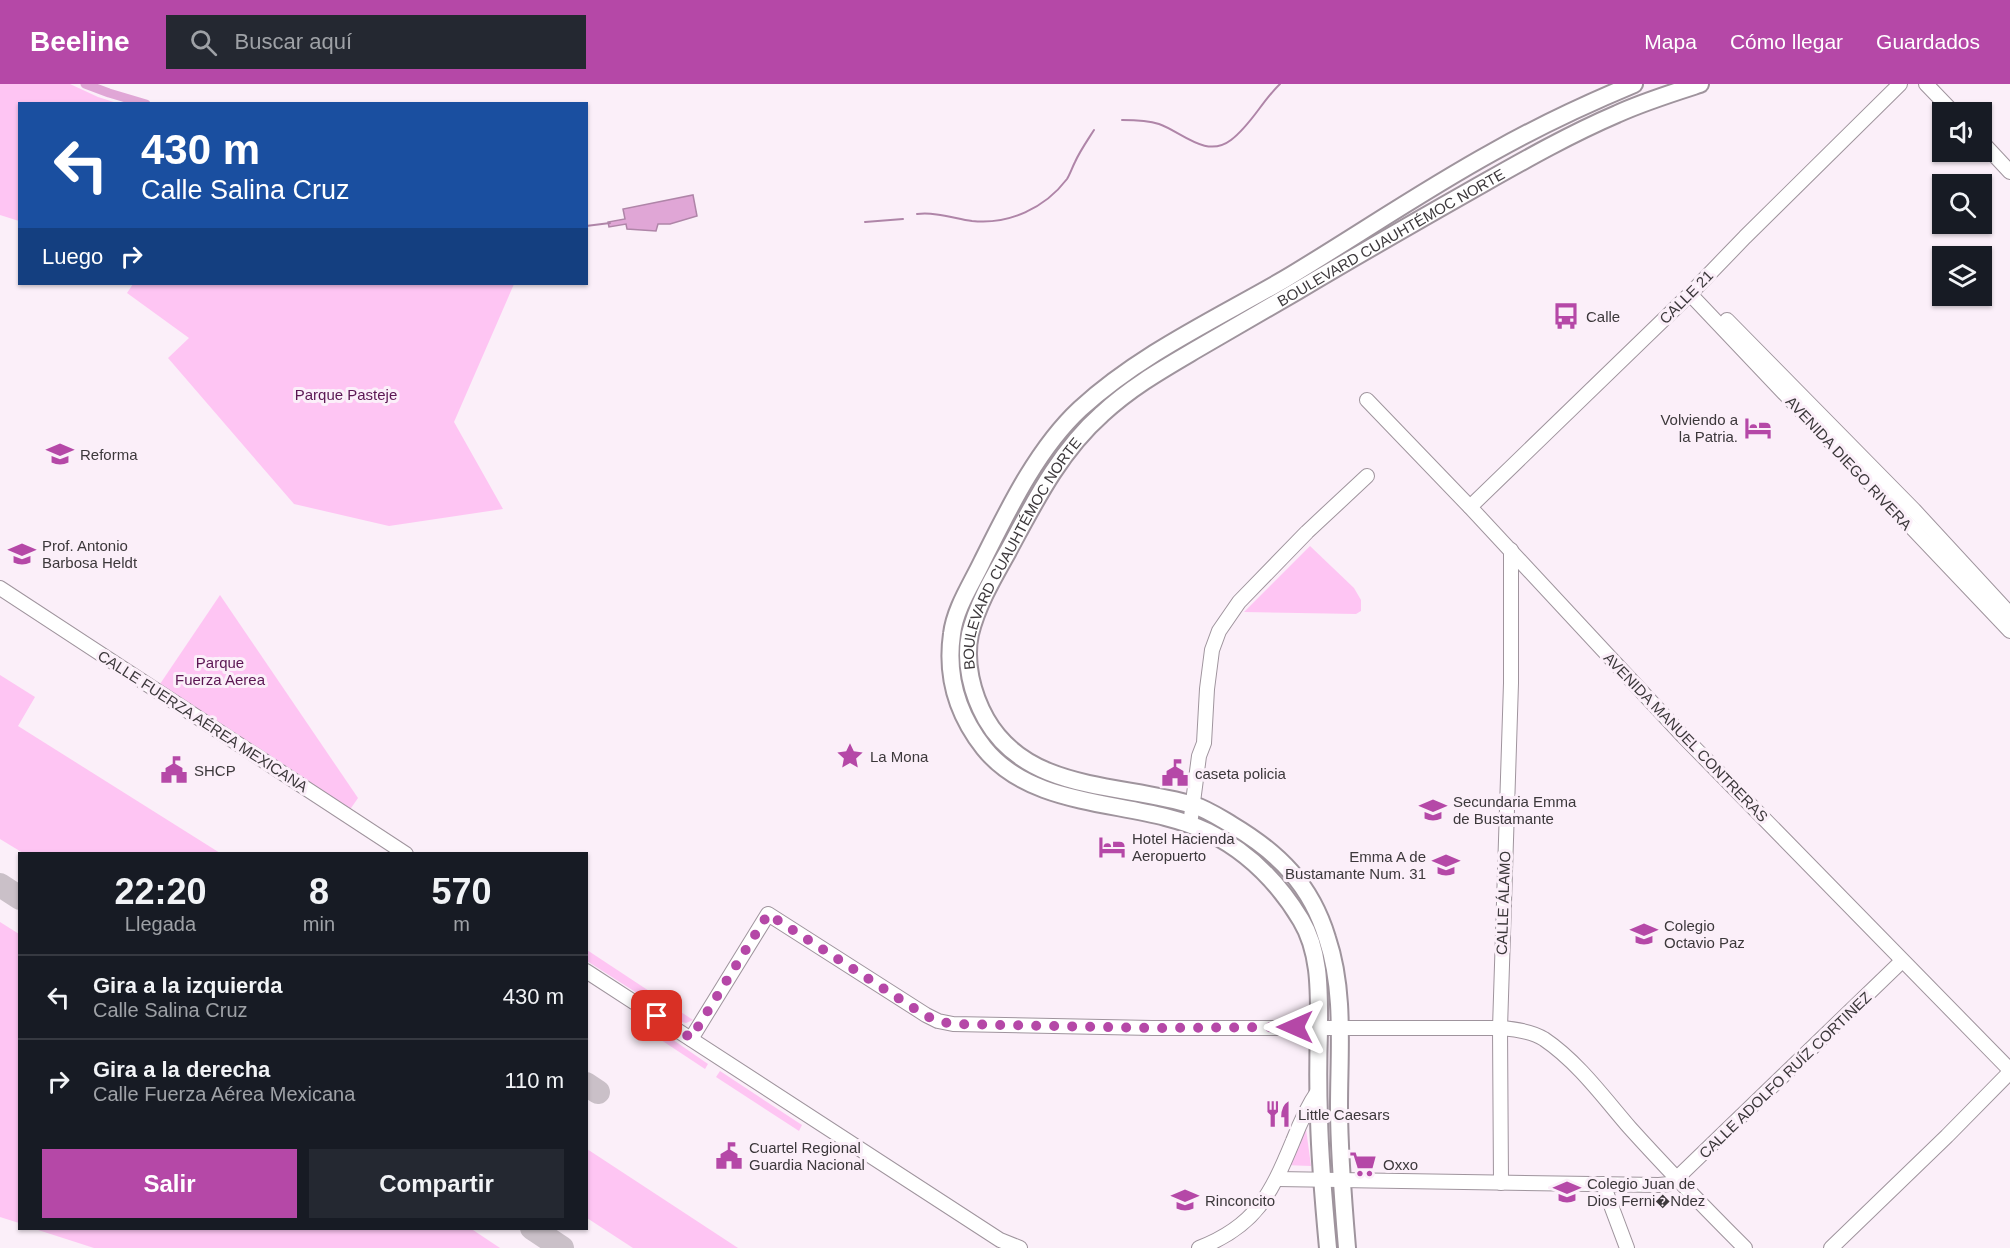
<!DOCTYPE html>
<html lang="es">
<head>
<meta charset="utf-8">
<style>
  :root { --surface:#171b24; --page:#242831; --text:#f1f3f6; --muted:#9ea1a6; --line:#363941; --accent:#b548a7 }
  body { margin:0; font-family:Helvetica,sans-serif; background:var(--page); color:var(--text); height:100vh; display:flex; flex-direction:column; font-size:22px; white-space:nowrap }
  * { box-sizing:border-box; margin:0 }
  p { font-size:20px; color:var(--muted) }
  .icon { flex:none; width:33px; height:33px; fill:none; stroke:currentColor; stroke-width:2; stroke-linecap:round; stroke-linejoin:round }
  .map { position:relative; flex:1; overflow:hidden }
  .side { position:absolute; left:18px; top:768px; width:570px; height:378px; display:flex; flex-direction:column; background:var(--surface); border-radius:0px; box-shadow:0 2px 4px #0004 }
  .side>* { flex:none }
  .banner { position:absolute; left:18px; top:18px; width:570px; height:183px; border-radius:0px; box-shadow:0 2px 4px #0004; background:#1a4fa0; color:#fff; overflow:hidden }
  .buttons { position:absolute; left:1932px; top:18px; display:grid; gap:12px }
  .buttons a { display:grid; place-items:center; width:60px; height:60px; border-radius:0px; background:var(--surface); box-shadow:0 2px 4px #0004; font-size:30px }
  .pin { position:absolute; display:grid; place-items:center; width:51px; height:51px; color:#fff; margin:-26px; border-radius:12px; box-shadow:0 3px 9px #0006 }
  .me { position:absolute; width:66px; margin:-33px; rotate:270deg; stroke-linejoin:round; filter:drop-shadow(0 0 4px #0008) }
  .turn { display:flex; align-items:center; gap:21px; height:126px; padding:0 24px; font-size:27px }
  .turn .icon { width:78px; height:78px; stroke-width:2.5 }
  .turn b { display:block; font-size:42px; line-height:51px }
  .then { display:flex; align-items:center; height:57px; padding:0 24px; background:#0003; gap:12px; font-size:22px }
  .eta { display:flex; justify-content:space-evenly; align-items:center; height:102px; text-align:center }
  .eta b { font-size:36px; font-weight:600; line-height:42px }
  .action { display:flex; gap:12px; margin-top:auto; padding:12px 24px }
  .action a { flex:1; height:69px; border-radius:0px; background:var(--accent); color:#fff; font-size:24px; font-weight:600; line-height:69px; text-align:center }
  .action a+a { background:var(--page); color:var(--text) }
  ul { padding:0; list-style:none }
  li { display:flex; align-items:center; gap:18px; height:84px; padding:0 24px; border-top:2px solid var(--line) }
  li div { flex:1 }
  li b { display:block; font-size:22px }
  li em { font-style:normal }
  header { display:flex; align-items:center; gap:36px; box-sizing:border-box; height:84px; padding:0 30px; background:var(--accent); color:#fff }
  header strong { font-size:28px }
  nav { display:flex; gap:33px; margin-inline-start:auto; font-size:21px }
  .search { width:420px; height:54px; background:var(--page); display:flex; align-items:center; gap:15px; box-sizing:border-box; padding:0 21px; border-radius:0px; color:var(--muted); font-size:22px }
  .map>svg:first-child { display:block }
  .green { fill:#fec5f3 }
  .water { fill:#e0a6d6; stroke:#af85a8; stroke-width:1.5 }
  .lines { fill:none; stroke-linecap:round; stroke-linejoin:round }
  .stream { stroke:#af85a8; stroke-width:2 }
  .canal { stroke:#e0a6d6; stroke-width:9 }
  .taxiway { stroke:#cac0c8; stroke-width:24 }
  .secondary-casing { stroke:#9f949d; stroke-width:16 }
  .primary-casing { stroke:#9f949d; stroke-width:20 }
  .secondary { stroke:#fff; stroke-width:14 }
  .primary { stroke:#fff; stroke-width:16 }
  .route { stroke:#b548a7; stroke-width:10; stroke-dasharray:0 18 }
  .labels { text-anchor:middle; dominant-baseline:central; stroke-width:6; stroke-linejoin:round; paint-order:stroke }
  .street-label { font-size:15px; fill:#3c383b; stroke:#fbeff9 }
  .poi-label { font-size:15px; fill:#3c383b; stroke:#fbeff9; text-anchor:start }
  .park-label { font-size:15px; fill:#5b1753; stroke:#fbeff9 }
</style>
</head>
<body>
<header>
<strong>Beeline</strong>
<div class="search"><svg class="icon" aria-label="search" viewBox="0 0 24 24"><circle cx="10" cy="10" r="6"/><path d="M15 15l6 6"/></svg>Buscar aquí</div>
<nav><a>Mapa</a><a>Cómo llegar</a><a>Guardados</a></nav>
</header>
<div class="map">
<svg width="2010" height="1164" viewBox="0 0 2010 1164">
  <rect width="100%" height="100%" fill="#fbeff9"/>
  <!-- green -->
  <g class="green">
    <path d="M 0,0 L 70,0 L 98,13 L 117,19 L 20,20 L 19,137 L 0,131 Z"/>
    <path d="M 133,200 L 514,200 L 454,338 L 503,425 L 389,442 L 294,420 L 168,274 L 189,254 L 127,209 Z"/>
    <path d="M 1310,462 L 1354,504 L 1361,516 L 1361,527 L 1356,530 L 1244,528 Z"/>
    <path d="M 220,511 L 358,714 L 349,727 L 160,600 Z"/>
    <path d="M 0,591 L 35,613 L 18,642 L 220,769 L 23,769 L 0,755 Z"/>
    <path d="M 0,838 L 19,850 L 19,1139 L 0,1133 Z"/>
    <path d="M 587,866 L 693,936 L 686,939 L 682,938 L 587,877 Z"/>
    <path d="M 650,940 L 708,980 L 705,985 L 646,946 Z"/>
    <path d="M 720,987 L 802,1041 L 799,1047 L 716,993 Z"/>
    <path d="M 1304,1030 L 1311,1082 L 1283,1081 Z"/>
    <path d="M 586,1065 L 587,1065 L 738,1164 L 633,1164 L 587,1134 Z"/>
    <path d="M 470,1144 L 500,1164 L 94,1164 L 35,1145 Z"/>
  </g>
  <!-- water -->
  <path class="water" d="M 693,111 L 697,132 L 670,140 L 658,140 L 656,147 L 627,145 L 626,140 L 609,143 L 608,138 L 625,135 L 623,125 Z"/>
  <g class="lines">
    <!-- stream -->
    <g class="stream">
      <path d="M 1122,36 C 1134,36 1147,36 1159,40 C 1182,48 1206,75 1231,56 C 1251,41 1262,17 1280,0"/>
      <path d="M 917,130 C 936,128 953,134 972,137 C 1009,141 1045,124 1067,95 C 1070,90 1072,84 1075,78 C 1080,67 1087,57 1094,46"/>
      <path d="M 865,138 L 903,135"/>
      <path d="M 586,142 L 610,139"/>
    </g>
    <!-- canal -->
    <path class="canal" d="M 85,0 L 109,9 L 146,20"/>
    <!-- taxiway -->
    <g class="taxiway">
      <path d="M 0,801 L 20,814"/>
      <path d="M 586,1000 L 598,1008"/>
      <path d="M 532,1144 L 562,1164"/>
    </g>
    <defs>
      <g id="secondary">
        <path d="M 1926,0 L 1953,28"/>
        <path d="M 1982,58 L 2010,88"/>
        <path d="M 1690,210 L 2010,547"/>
        <path d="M 1727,236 L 1914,426 L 2010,530"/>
        <path d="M 1367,316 L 1470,423 L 1683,652 L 2010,986"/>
        <path d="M 1470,423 L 1690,210 L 1745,153 L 1900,0"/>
        <path d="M 0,504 L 406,770"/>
        <path d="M 1190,741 L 1199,672 L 1204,659 L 1207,605 L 1212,566 L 1219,547 L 1239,518 L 1307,448 L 1367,392"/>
        <path d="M 586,887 L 1000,1156 L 1020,1164"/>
        <path d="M 691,955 L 768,830 L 926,931 L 938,937 L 953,940 L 1152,944 L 1500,944 C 1515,945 1531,947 1544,955 C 1578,978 1604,1014 1630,1044 C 1667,1085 1706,1125 1745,1164"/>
        <path d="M 1277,1095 L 1659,1101 L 1669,1100 L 1676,1095 L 1902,877"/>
        <path d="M 1501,1099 L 1500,944 L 1511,599 L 1511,466"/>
        <path d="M 1603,1100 L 1627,1164"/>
        <path d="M 1199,1164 C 1256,1142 1271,1110 1293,1057 C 1300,1039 1307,1023 1318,1007"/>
        <path d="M 1831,1164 L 1947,1052 L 2010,988"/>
      </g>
      <g id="primary">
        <path d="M 1328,1164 C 1324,1121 1320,1077 1319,1034 C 1318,1005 1318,976 1319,947 C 1319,910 1321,869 1301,836 C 1278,798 1249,768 1208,748 C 1139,714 1036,729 984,664 C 958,631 946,592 952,550 C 955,525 971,501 982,478 C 1008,426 1037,365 1080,325 C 1140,270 1216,235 1285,195 C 1355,153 1422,107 1493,68 C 1539,42 1586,20 1634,0"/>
        <path id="s1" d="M 1347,1164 C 1343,1117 1339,1069 1339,1022 C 1339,967 1345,907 1327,854 C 1311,801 1279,769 1232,741 C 1220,734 1207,725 1193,721 C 1122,699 1028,709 986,635 C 972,610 964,578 970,550 C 977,521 993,494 1007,469 C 1034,419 1059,368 1102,330 C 1131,303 1163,285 1197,265 C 1231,245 1264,226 1297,207 C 1356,172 1415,138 1475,104 C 1521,78 1568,51 1617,30 C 1643,18 1672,9 1700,0"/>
      </g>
    </defs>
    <!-- secondary casing -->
    <use href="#secondary" class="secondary-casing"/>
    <!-- primary casing -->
    <use href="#primary" class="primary-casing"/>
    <!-- secondary -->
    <use href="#secondary" class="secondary"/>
    <!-- primary -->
    <use href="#primary" class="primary"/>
  </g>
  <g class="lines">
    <!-- route -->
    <path class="route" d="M 657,932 L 691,954 L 768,830 L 926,932 L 938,937 L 953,940 L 1152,944 L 1295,943"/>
  </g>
  <!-- icons -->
  <defs>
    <symbol id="bus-bare" viewBox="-9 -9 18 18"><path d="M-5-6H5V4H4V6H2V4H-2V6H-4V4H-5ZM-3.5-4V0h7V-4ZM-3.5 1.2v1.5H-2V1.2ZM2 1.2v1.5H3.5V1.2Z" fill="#b548a7" stroke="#fbeff9" stroke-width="2.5" paint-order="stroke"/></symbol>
    <symbol id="hotel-bare" viewBox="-9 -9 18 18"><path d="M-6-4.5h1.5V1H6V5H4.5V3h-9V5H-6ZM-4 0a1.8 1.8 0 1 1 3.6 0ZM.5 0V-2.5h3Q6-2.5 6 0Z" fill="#b548a7" stroke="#fbeff9" stroke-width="2.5" paint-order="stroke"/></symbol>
    <symbol id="school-bare" viewBox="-9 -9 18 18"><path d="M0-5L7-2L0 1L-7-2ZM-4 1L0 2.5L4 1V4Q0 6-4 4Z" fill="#b548a7" stroke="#fbeff9" stroke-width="2.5" paint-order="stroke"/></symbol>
    <symbol id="sight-bare" viewBox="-9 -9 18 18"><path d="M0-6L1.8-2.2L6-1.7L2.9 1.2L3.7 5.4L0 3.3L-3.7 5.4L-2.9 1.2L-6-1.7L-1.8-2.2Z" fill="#b548a7" stroke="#fbeff9" stroke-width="2.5" paint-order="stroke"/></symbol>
    <symbol id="civic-bare" viewBox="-9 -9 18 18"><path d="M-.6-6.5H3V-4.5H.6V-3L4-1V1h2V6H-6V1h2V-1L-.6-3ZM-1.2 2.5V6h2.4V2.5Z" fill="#b548a7" stroke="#fbeff9" stroke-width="2.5" paint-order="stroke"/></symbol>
    <symbol id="restaurant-bare" viewBox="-9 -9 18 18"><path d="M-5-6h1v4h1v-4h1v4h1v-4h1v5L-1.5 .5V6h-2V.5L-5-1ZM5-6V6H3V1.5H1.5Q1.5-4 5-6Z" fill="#b548a7" stroke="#fbeff9" stroke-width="2.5" paint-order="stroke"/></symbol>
    <symbol id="supermarket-bare" viewBox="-9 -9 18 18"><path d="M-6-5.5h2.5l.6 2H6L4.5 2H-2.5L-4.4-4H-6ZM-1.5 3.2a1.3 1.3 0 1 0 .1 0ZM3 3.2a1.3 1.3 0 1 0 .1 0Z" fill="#b548a7" stroke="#fbeff9" stroke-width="2.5" paint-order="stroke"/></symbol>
    <symbol id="university-bare" viewBox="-9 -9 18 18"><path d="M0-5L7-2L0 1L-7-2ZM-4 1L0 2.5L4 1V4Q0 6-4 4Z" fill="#b548a7" stroke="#fbeff9" stroke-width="2.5" paint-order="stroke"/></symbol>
  </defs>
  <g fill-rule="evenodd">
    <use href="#bus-bare" x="1547" y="213" width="38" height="38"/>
    <use href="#hotel-bare" x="1739" y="325" width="38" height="38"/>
    <use href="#school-bare" x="41" y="351" width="38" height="38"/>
    <use href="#school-bare" x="3" y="451" width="38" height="38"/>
    <use href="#sight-bare" x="831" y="653" width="38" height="38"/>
    <use href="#civic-bare" x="155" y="667" width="38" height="38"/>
    <use href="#civic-bare" x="1156" y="670" width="38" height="38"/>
    <use href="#school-bare" x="1414" y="707" width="38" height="38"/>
    <use href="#hotel-bare" x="1093" y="744" width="38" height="38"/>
    <use href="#school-bare" x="1427" y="762" width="38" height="38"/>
    <use href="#school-bare" x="1625" y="831" width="38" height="38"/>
    <use href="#restaurant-bare" x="1259" y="1011" width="38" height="38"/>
    <use href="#civic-bare" x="710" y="1053" width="38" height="38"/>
    <use href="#supermarket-bare" x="1344" y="1061" width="38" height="38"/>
    <use href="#university-bare" x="1548" y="1089" width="38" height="38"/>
    <use href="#school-bare" x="1166" y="1097" width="38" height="38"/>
  </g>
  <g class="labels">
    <!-- street labels -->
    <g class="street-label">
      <text stroke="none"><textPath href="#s1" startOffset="1425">BOULEVARD CUAUHTÉMOC NORTE</textPath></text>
      <text transform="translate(1686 213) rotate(-45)">CALLE 21</text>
      <text transform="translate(1849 379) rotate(47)">AVENIDA DIEGO RIVERA</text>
      <text stroke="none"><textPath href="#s1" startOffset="921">BOULEVARD CUAUHTÉMOC NORTE</textPath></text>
      <text transform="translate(203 637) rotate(33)">CALLE FUERZA AÉREA MEXICANA</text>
      <text transform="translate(1686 653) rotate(46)">AVENIDA MANUEL CONTRERAS</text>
      <text transform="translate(1503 819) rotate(-88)">CALLE ÁLAMO</text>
      <text transform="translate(1785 991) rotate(-44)">CALLE ADOLFO RUÍZ CORTINEZ</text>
    </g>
    <!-- poi labels -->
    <g class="poi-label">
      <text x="1586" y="232">Calle</text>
      <text x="1738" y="335" text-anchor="end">Volviendo a<tspan x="1738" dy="17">la Patria.</tspan></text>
      <text x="80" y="370">Reforma</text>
      <text x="42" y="461">Prof. Antonio<tspan x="42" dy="17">Barbosa Heldt</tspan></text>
      <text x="870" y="672">La Mona</text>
      <text x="194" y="686">SHCP</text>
      <text x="1195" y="689">caseta policia</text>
      <text x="1453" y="717">Secundaria Emma<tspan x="1453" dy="17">de Bustamante</tspan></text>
      <text x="1132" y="754">Hotel Hacienda<tspan x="1132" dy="17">Aeropuerto</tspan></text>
      <text x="1426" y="772" text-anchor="end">Emma A de<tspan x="1426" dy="17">Bustamante Num. 31</tspan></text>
      <text x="1664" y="841">Colegio<tspan x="1664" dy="17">Octavio Paz</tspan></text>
      <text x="1298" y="1030">Little Caesars</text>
      <text x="749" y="1063">Cuartel Regional<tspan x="749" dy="17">Guardia Nacional</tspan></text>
      <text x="1383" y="1080">Oxxo</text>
      <text x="1587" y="1099">Colegio Juan de<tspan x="1587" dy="17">Dios Ferni�Ndez</tspan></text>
      <text x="1205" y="1116">Rinconcito</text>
    </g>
    <!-- park labels -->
    <g class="park-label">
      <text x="346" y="310">Parque Pasteje</text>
      <text x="220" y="578">Parque<tspan x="220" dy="17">Fuerza Aerea</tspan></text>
    </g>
  </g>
</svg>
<div class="buttons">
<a><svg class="icon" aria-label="sound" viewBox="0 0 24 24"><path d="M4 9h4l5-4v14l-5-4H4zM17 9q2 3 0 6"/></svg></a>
<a><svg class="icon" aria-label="search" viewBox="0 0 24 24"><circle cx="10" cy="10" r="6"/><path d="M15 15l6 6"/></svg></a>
<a><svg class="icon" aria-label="layers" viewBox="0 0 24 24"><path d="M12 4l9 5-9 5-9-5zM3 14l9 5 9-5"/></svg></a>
</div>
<div class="pin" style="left:657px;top:932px;background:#d93025"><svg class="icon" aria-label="arrive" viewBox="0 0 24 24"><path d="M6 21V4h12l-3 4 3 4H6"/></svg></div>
<svg class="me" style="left:1295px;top:943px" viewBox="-20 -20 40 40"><path d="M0-17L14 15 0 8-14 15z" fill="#b548a7" stroke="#fff" stroke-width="4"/></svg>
<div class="banner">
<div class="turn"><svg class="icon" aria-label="left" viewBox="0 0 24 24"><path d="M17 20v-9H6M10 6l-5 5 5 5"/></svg><div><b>430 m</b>Calle Salina Cruz</div></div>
<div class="then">Luego<svg class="icon" aria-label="right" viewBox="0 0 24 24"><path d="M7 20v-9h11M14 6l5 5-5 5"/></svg></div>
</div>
<section class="side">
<div class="eta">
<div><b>22:20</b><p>Llegada</p></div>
<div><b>8</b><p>min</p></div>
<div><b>570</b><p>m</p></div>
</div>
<ul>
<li><svg class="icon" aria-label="left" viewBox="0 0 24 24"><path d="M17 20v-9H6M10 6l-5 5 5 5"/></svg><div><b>Gira a la izquierda</b><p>Calle Salina Cruz</p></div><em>430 m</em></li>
<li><svg class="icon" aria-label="right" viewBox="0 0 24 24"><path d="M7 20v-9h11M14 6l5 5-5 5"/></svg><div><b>Gira a la derecha</b><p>Calle Fuerza Aérea Mexicana</p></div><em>110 m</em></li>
</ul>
<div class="action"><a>Salir</a><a>Compartir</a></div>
</section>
</div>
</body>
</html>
